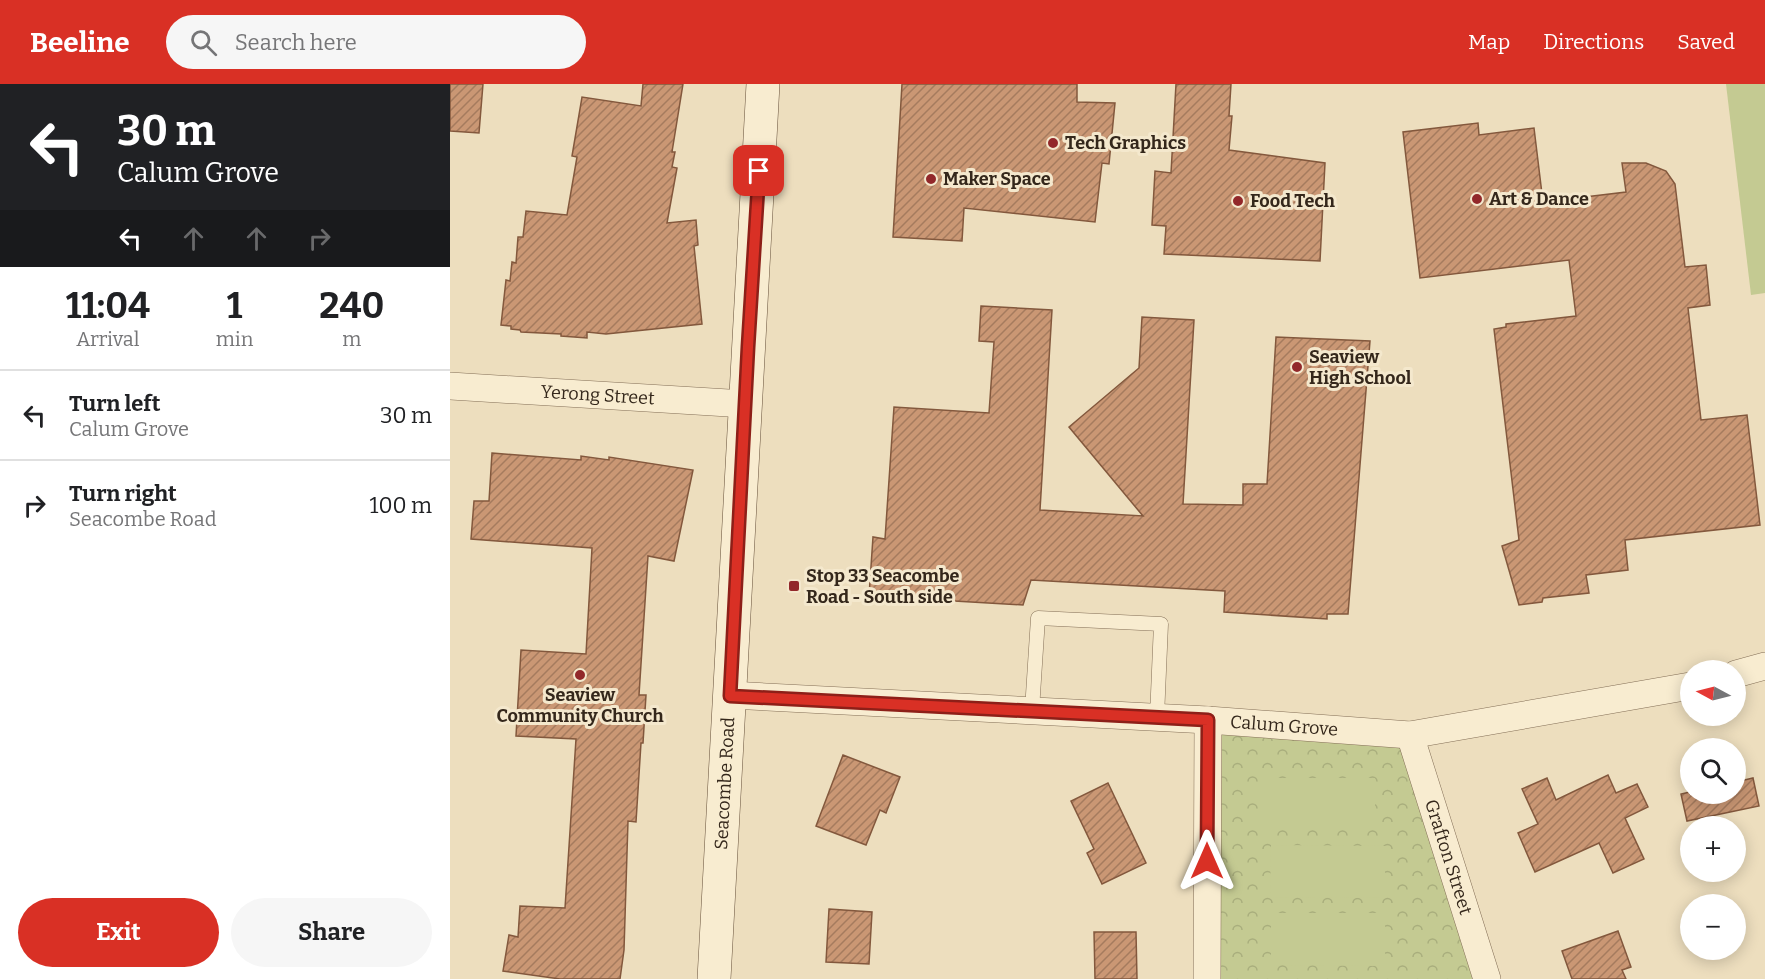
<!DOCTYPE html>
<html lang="en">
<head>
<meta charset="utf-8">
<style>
  :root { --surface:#fff; --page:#f6f6f6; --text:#202124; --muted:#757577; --line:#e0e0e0; --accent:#d93025 }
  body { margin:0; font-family:Bitter,serif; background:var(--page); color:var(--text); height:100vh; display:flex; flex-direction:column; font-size:22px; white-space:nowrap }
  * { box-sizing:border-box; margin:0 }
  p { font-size:20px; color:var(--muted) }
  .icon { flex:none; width:33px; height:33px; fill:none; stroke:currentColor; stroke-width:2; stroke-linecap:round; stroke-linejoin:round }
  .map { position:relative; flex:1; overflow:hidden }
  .drawer { display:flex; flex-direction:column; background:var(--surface); width:450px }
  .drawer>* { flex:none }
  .hud { background:#202124; color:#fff; overflow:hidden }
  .needle { width:39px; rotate:277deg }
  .buttons { position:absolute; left:1230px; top:576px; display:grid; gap:12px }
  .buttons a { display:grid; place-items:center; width:66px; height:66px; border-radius:50%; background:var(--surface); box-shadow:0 3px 15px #0003; font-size:30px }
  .pin { position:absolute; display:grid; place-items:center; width:51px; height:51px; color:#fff; margin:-26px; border-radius:12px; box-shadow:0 3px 9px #0006 }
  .me { position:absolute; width:66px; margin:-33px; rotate:0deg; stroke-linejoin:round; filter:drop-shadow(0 0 4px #0008) }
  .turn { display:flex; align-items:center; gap:21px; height:126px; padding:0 18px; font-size:27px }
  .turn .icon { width:78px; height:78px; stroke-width:2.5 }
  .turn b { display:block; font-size:42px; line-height:51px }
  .lanes { display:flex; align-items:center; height:57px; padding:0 18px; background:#0003; justify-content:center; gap:30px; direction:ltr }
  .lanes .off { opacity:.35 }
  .eta { display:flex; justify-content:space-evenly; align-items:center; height:102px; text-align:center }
  .eta b { font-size:36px; font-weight:700; line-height:42px }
  .button { display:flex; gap:12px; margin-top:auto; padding:12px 18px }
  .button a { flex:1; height:69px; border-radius:36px; background:var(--accent); color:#fff; font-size:24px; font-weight:700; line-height:69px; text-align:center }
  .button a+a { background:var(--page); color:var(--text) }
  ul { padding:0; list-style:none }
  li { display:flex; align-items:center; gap:18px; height:90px; padding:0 18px; border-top:2px solid var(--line) }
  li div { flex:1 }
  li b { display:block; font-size:22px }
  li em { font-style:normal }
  header { display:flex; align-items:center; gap:36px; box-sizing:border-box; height:84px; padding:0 30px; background:var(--accent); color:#fff }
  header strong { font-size:28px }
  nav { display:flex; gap:33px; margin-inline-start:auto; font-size:21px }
  .search { width:420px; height:54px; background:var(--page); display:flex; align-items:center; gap:15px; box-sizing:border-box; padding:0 21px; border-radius:33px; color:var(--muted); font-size:22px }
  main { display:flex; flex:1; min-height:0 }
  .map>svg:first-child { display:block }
  .park { fill:url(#park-crowns) }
  .garden { fill:#c4ca92 }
  .building { fill:url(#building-hatch); stroke:#83583d; stroke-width:1.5 }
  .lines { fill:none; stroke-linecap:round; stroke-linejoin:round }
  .lane-casing { stroke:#846f57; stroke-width:15 }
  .street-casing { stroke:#846f57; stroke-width:28 }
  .secondary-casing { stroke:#66503a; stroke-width:34 }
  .lane { stroke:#f8ecd0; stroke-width:14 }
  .street { stroke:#f8ecd0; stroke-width:27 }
  .secondary { stroke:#f8ecd0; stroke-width:33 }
  .route-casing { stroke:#8d1f18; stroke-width:15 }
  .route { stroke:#d93025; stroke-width:10 }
  .poi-dot { fill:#92282a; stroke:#f4e8cd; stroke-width:2 }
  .labels { text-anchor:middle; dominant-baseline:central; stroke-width:6; stroke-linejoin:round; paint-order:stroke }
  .poi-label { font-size:18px; font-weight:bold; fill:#34271b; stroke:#f4e8cd; text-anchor:start }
  .street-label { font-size:18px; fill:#34271b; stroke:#f4e8cd }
</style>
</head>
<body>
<header>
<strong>Beeline</strong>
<div class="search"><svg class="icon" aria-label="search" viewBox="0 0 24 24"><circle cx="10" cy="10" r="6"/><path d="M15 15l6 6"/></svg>Search here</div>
<nav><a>Map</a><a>Directions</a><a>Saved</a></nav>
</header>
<main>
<section class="drawer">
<div class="hud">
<div class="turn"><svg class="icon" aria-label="left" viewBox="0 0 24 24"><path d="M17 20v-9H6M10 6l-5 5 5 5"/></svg><div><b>30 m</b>Calum Grove</div></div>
<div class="lanes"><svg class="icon" aria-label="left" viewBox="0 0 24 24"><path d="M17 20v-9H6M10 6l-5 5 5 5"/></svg><svg class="icon off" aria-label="ahead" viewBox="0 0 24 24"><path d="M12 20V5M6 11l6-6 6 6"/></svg><svg class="icon off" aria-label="ahead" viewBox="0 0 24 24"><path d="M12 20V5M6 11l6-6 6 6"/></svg><svg class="icon off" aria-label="right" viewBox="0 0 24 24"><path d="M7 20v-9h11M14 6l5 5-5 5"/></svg></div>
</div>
<div class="eta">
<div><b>11:04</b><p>Arrival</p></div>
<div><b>1</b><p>min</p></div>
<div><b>240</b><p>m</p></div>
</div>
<ul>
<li><svg class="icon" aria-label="left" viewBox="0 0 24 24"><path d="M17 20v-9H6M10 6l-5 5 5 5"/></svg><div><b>Turn left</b><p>Calum Grove</p></div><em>30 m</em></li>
<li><svg class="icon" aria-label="right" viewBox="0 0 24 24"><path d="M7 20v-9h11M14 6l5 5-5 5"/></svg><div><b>Turn right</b><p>Seacombe Road</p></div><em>100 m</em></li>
</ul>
<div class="button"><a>Exit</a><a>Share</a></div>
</section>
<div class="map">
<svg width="1315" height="895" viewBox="0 0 1315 895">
  <defs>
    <pattern id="park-crowns" width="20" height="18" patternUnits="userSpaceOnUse" patternTransform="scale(1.5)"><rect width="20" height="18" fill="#c4ca92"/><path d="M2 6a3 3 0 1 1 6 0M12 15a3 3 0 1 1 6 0" fill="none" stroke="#a9ae7d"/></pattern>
    <pattern id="building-hatch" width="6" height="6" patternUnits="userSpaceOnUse" patternTransform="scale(1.5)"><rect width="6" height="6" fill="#ca9774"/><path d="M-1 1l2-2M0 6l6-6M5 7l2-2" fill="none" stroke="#a57b5e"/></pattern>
  </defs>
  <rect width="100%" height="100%" fill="#eddebe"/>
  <!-- park -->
  <path class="park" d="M 764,646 L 953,660 L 1028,895 L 764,895 Z"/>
  <!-- garden -->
  <g class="garden">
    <path d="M 1276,0 L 1315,0 L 1315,209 L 1301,211 Z"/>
    <rect x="811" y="694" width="114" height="52"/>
    <path d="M 821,761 L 935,762 L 935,814 L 820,813 Z"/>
    <path d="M 821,829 L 935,829 L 935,882 L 821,881 Z"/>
  </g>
  <!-- building -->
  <g class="building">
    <path d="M 0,0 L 33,0 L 29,49 L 0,47 Z"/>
    <path d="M 193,0 L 233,0 L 222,68 L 225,68 L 222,83 L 227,84 L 217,139 L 246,136 L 248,161 L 244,162 L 252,240 L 156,250 L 137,248 L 137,254 L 111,252 L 111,250 L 71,248 L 70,246 L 61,245 L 61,242 L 51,241 L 56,196 L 60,197 L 62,178 L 66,179 L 68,153 L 73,153 L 76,127 L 117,131 L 127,73 L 122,72 L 132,13 L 191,22 Z"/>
    <path d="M 452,0 L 627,0 L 627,18 L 665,19 L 659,80 L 652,79 L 645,138 L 514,124 L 512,157 L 443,153 Z"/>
    <path d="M 726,0 L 781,0 L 779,32 L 782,32 L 779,66 L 875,79 L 870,177 L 714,170 L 716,142 L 702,141 L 705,87 L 721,89 Z"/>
    <path d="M 1028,39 L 1029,51 L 1084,44 L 1093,118 L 1176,108 L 1172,79 L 1196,79 L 1216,87 L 1225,100 L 1235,183 L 1256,181 L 1260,221 L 1238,224 L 1251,336 L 1297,331 L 1310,441 L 1175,456 L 1178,486 L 1136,491 L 1139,509 L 1093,514 L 1092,518 L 1069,521 L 1052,462 L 1069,456 L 1044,245 L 1056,243 L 1056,240 L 1126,232 L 1119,176 L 970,194 L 953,48 Z"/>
    <path d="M 531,222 L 602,226 L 590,426 L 693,432 L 619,343 L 689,284 L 692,233 L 744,236 L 733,420 L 793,421 L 793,400 L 817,400 L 826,253 L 920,257 L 898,530 L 877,530 L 877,535 L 774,528 L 775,507 L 581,496 L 573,521 L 419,512 L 423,453 L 435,455 L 444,323 L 539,329 L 544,258 L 529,257 Z"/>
    <path d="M 42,369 L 131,376 L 131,372 L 159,376 L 159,373 L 243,386 L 224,477 L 198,472 L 189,611 L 196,611 L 193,659 L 191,659 L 186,738 L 178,737 L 174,866 L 170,895 L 110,895 L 53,887 L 59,851 L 68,853 L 70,822 L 115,824 L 126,655 L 66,652 L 71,566 L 136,570 L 142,464 L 21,455 L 24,417 L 39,417 Z"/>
    <path d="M 393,671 L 450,693 L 436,729 L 430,726 L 416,761 L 366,742 Z"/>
    <path d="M 1158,691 L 1166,709 L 1187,700 L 1198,723 L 1175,734 L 1194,775 L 1163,789 L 1149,759 L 1085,788 L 1068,749 L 1088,740 L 1072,705 L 1097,694 L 1106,716 Z"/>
    <path d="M 1303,694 L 1309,722 L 1237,737 L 1231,710 L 1240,708 L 1240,710 L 1286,710 L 1286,698 Z"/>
    <path d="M 658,699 L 696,779 L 652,800 L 637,769 L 644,765 L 621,717 Z"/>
    <path d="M 379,825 L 422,828 L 419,880 L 376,878 Z"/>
    <path d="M 1168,847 L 1181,883 L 1172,886 L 1176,895 L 1122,895 L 1112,867 Z"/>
    <path d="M 644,848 L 686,848 L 687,895 L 645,895 Z"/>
  </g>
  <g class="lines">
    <defs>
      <path id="lane" d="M 582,626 L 588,534 L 711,540 L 707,633"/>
      <g id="street">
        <path id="s1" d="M 0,302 L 295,320"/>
        <path d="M 1286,590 L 1315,582"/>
        <path id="s2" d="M 280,611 L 758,636 L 960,651 L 1240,602"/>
        <path id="s3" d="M 960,651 L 1037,895"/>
        <path d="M 757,895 L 758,636"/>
      </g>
      <g id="secondary">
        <path id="s4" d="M 264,895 L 313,0"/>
      </g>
    </defs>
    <!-- lane casing -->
    <use href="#lane" class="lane-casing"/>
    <!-- street casing -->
    <use href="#street" class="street-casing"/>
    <!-- secondary casing -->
    <use href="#secondary" class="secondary-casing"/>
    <!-- lane -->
    <use href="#lane" class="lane"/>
    <!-- street -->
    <use href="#street" class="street"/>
    <!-- secondary -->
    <use href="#secondary" class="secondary"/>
  </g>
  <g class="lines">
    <defs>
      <path id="route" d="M 309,87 L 298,263 L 280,612 L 758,636 L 757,777"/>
    </defs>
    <!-- route casing -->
    <use href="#route" class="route-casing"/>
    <!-- route -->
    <use href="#route" class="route"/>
  </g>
  <!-- markers -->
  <g class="poi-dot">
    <circle cx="603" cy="59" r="6"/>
    <circle cx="481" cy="95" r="6"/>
    <circle cx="1027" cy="115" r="6"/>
    <circle cx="788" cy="117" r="6"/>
    <circle cx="847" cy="283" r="6"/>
    <rect x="338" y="496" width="12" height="12" rx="3"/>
    <circle cx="130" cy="591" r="6"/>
  </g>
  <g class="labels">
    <!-- poi labels -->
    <g class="poi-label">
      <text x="615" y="59">Tech Graphics</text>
      <text x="493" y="95">Maker Space</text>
      <text x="1039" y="115">Art &amp; Dance</text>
      <text x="800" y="117">Food Tech</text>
      <text x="859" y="273">Seaview<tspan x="859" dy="21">High School</tspan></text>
      <text x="356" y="492">Stop 33 Seacombe<tspan x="356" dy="21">Road - South side</tspan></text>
      <text x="130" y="611" text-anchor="middle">Seaview<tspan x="130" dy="21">Community Church</tspan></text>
    </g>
    <!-- street labels -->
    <g class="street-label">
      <text stroke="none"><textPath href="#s1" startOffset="148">Yerong Street</textPath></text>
      <text stroke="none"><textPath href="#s2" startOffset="555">Calum Grove</textPath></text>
      <text stroke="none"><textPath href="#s4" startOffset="196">Seacombe Road</textPath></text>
      <text stroke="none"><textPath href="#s3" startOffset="128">Grafton Street</textPath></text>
    </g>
  </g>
</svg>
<div class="buttons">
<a><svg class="needle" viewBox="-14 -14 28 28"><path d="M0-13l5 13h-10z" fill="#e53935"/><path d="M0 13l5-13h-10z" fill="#757577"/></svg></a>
<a><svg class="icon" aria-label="search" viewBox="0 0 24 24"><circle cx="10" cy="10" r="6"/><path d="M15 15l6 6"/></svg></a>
<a>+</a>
<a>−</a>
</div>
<div class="pin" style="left:309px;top:87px;background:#d93025"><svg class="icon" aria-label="arrive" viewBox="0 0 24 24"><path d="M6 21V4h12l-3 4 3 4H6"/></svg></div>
<svg class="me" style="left:757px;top:777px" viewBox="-20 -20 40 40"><path d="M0-17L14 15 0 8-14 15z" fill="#d93025" stroke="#fff" stroke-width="4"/></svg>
</div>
</main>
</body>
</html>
